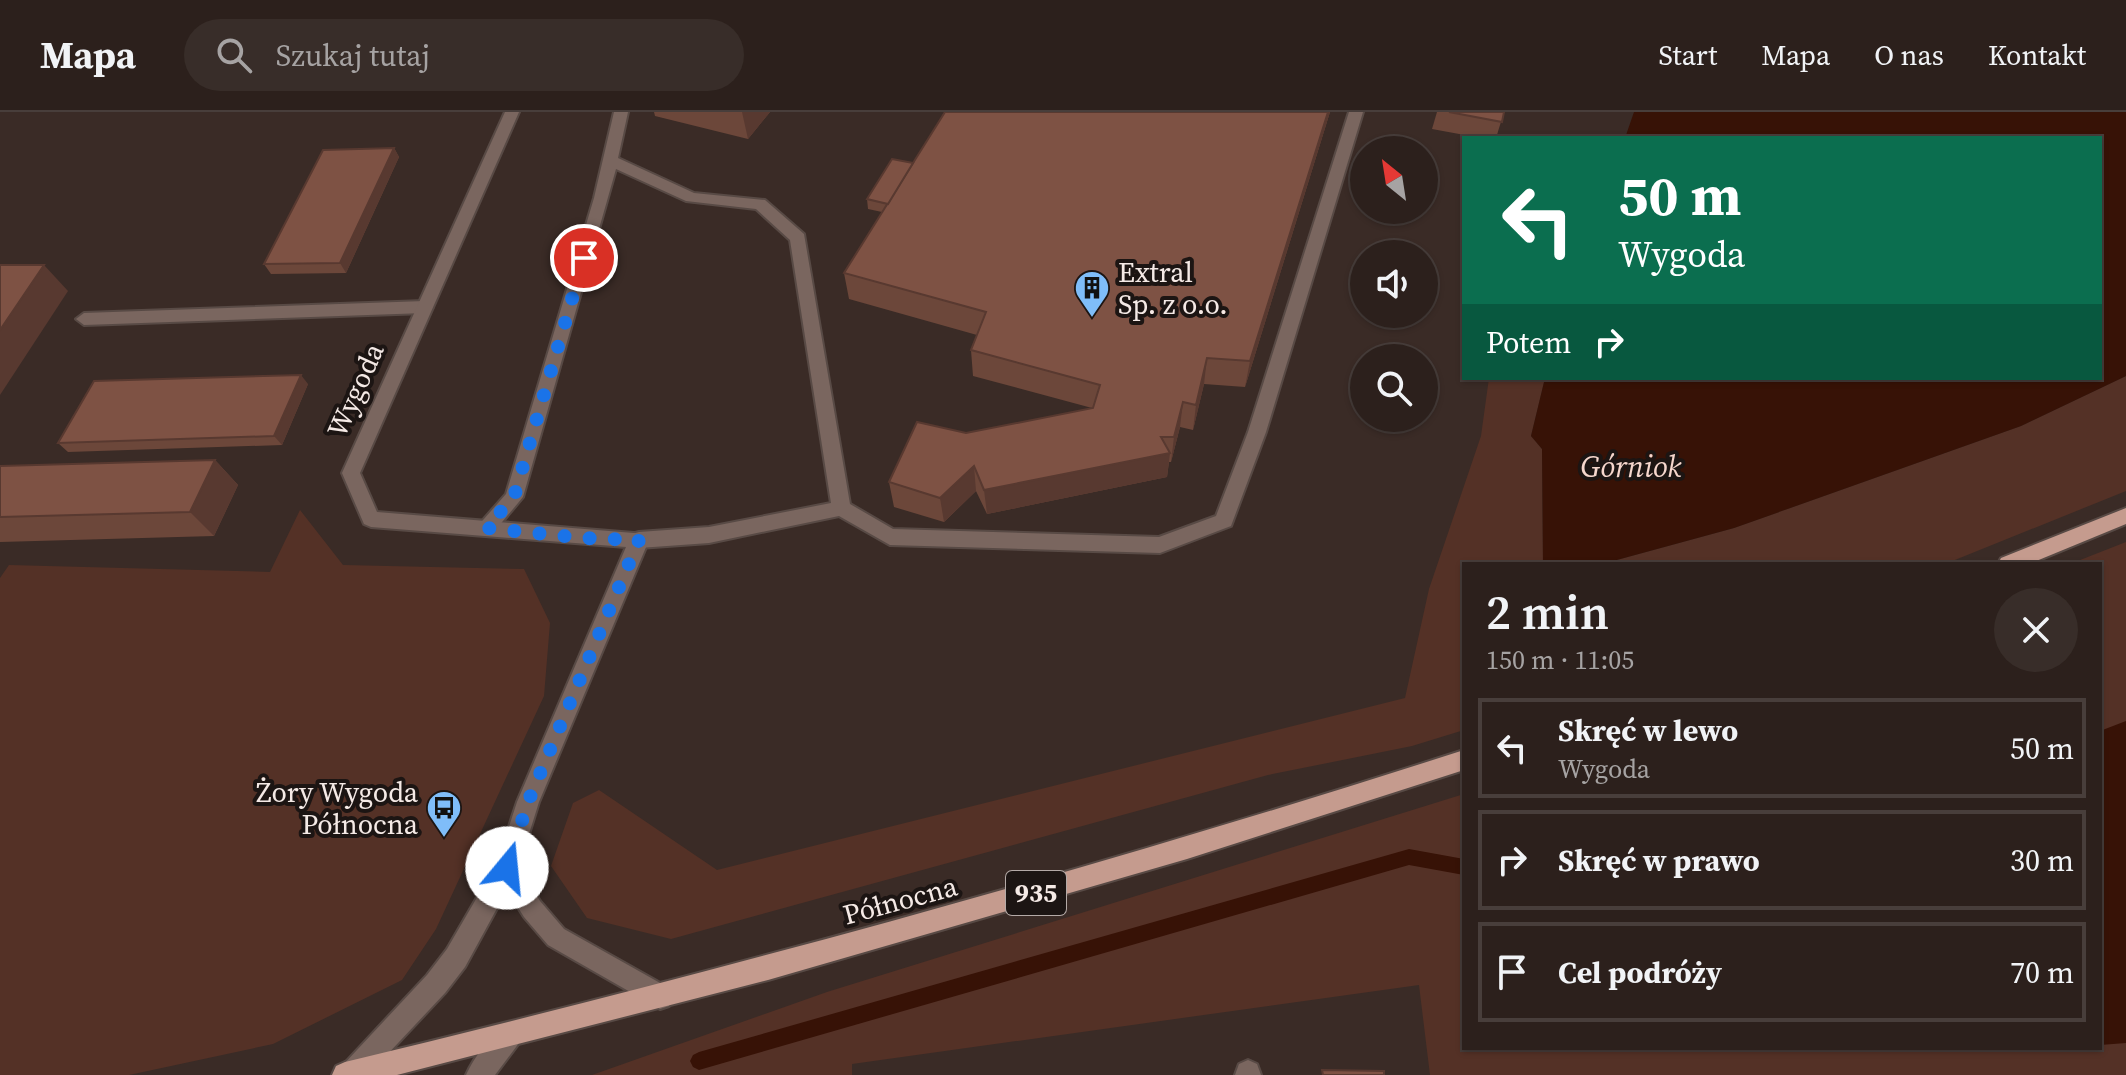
<!DOCTYPE html>
<html lang="pl">
<head>
<meta charset="utf-8">
<style>
  :root { --surface:#2c201c; --page:#382d29; --text:#f1f3f6; --muted:#a6a3a3; --line:#483e3b }
  body { margin:0; font-family:"Source Serif 4",serif; background:var(--page); color:var(--text); height:100vh; display:flex; flex-direction:column; font-size:30px; white-space:nowrap }
  * { box-sizing:border-box; margin:0 }
  p { font-size:26px; color:var(--muted) }
  .icon { flex:none; width:44px; height:44px; fill:none; stroke:currentColor; stroke-width:2; stroke-linecap:round; stroke-linejoin:round }
  .map { position:relative; flex:1; overflow:hidden }
  .side { position:absolute; left:1462px; top:450px; width:640px; height:488px; display:flex; flex-direction:column; background:var(--surface); border-radius:0px; box-shadow:0 2px 6px #0004,0 0 0 2px var(--line) }
  .side>* { flex:none }
  .guide { position:absolute; left:1462px; top:24px; width:640px; height:244px; border-radius:0px; box-shadow:0 2px 6px #0004,0 0 0 2px var(--line); background:#0b6e4f; color:#fff; overflow:hidden }
  .needle { width:52px; rotate:330deg }
  .tools { position:absolute; left:1350px; top:24px; display:grid; gap:16px }
  .tools a { display:grid; place-items:center; width:88px; height:88px; border-radius:50%; background:var(--surface); box-shadow:0 2px 6px #0004,0 0 0 2px var(--line); font-size:40px }
  .pin { position:absolute; display:grid; place-items:center; width:68px; height:68px; color:#fff; margin:-34px; border:4px solid #fff; border-radius:50%; box-shadow:0 2px 8px #0007 }
  .me { position:absolute; width:88px; margin:-44px; rotate:17deg; stroke-linejoin:round; filter:drop-shadow(0 0 6px #0008) }
  .turn { display:flex; align-items:center; gap:28px; height:168px; padding:0 24px; font-size:36px }
  .turn .icon { width:104px; height:104px; stroke-width:2.5 }
  .turn b { display:block; font-size:56px; line-height:68px }
  .then { display:flex; align-items:center; height:76px; padding:0 24px; background:#0003; gap:16px; font-size:30px }
  .round { display:grid; place-items:center; flex:none; width:84px; height:84px; border-radius:42px; background:var(--page) }
  .overview { display:flex; align-items:center; justify-content:space-between; height:136px; padding:0 24px }
  h1 { font-size:48px; font-weight:600; line-height:60px }
  ul { padding:0; list-style:none }
  li { display:flex; align-items:center; gap:24px; height:100px; margin:0 16px 12px; padding:0 8px; border:4px solid var(--line); border-radius:0px }
  li div { flex:1 }
  li b { display:block; font-size:30px }
  li em { font-style:normal }
  header { display:flex; align-items:center; gap:48px; box-sizing:border-box; height:112px; padding:0 40px; background:var(--surface); border-bottom:2px solid var(--line) }
  header strong { font-size:38px }
  nav { display:flex; gap:44px; margin-inline-start:auto; font-size:28px }
  .search { width:560px; height:72px; background:var(--page); display:flex; align-items:center; gap:20px; box-sizing:border-box; padding:0 28px; border-radius:44px; color:var(--muted); font-size:30px }
  .map>svg:first-child { display:block }
  .green { fill:#543126 }
  .water { fill:#371206 }
  .lines { fill:none; stroke-linecap:round; stroke-linejoin:round }
  .stream { fill:#371206; fill-rule:evenodd }
  .service-casing { stroke:#584a45; stroke-width:4 }
  .minor-casing { stroke:#584a45; stroke-width:4 }
  .primary-casing { stroke:#584a45; stroke-width:4 }
  .service { fill:#7a665f; fill-rule:evenodd }
  .minor { fill:#7a665f; fill-rule:evenodd }
  .primary { fill:#c59b8e; fill-rule:evenodd }
  .wall { fill:#6c473a }
  .shaded-wall { fill:#583930 }
  .building { fill:#7e5244; stroke:#583930; stroke-width:2 }
  .route { stroke:#1a73e8; stroke-width:14; stroke-dasharray:0 25.2 }
  .labels { text-anchor:middle; dominant-baseline:central; stroke-width:8; stroke-linejoin:round; paint-order:stroke }
  .shield { fill:#1c1513; stroke:#b4aaa7; stroke-width:2 }
  .shield-label { font-size:26px; font-weight:bold; fill:#f5eae6 }
  .poi-label { font-size:28px; fill:#f5eae6; stroke:#1c1513; text-anchor:start }
  .street-label { font-size:28px; fill:#f5eae6; stroke:#1c1513 }
  .water-label { font-size:30px; font-style:italic; fill:#f6d7cd; stroke:#1c1513 }
</style>
</head>
<body>
<header>
<strong>Mapa</strong>
<div class="search"><svg class="icon" aria-label="search" viewBox="0 0 24 24"><circle cx="10" cy="10" r="6"/><path d="M15 15l6 6"/></svg>Szukaj tutaj</div>
<nav><a>Start</a><a>Mapa</a><a>O nas</a><a>Kontakt</a></nav>
</header>
<div class="map">
<svg width="2126" height="963" viewBox="0 0 2126 963">
  <rect width="100%" height="100%" fill="#3a2b26"/>
  <!-- green -->
  <g class="green">
    <path d="M 2126,264 L 2126,379 L 1945,452 L 1602,452 L 1734,416 L 2021,314 Z"/>
    <path d="M 1489,266 L 1545,266 L 1531,324 L 1542,337 L 1543,452 L 1464,452 L 1464,618 L 1412,634 L 1268,663 L 671,827 L 587,806 L 551,754 L 573,691 L 599,678 L 717,758 L 1405,586 L 1429,477 L 1481,324 Z"/>
    <path d="M 300,398 L 343,453 L 524,457 L 550,511 L 544,584 L 436,817 L 402,868 L 273,932 L 129,963 L 0,963 L 0,466 L 9,453 L 270,460 Z"/>
    <path d="M 2126,430 L 2126,963 L 1430,963 L 1419,873 L 852,952 L 852,963 L 592,963 L 827,880 L 1464,682 L 1464,936 L 2100,936 L 2100,452 L 2070,452 Z"/>
  </g>
  <!-- water -->
  <g class="water">
    <path d="M 1634,0 L 2126,0 L 2126,264 L 2021,314 L 1734,416 L 1602,452 L 1543,452 L 1542,337 L 1531,324 L 1545,266 L 2100,266 L 2100,26 L 1625,26 Z"/>
    <path d="M 2126,609 L 2126,931 L 2100,933 L 2100,619 Z"/>
  </g>
  <g class="lines">
    <!-- stream -->
    <path class="stream" d="M 1409,737 L 1464,747 L 1464,763 L 1409,753 L 699,958 L 693,955 L 690,949 L 693,943 L 699,940 Z"/>
    <defs>
      <g id="service">
        <path d="M 614,0 L 628,0 L 618,46 L 694,81 L 765,88 L 804,122 L 850,392 L 893,417 L 1159,425 L 1216,404 L 1248,320 L 1349,0 L 1363,0 L 1266,320 L 1231,414 L 1160,441 L 890,433 L 839,404 L 709,431 L 639,436 L 632,434 L 629,428 L 632,422 L 639,420 L 709,415 L 831,391 L 790,128 L 756,97 L 686,89 L 616,57 L 523,385 L 493,421 L 479,421 L 476,416 L 506,382 L 594,86 Z"/>
        <path d="M 425,189 L 433,195 L 425,201 L 84,213 L 76,207 L 84,201 Z"/>
        <path d="M 1248,948 L 1257,952 L 1261,963 L 1235,963 L 1239,952 Z"/>
      </g>
      <g id="minor">
        <path d="M 505,0 L 519,0 L 360,361 L 377,400 L 646,422 L 649,428 L 539,690 L 519,754 L 540,789 L 564,817 L 669,876 L 672,885 L 669,894 L 660,897 L 548,833 L 524,805 L 507,778 L 465,855 L 445,881 L 368,963 L 340,963 L 343,953 L 427,863 L 447,837 L 497,751 L 517,690 L 626,435 L 371,415 L 364,412 L 342,361 Z"/>
        <path d="M 512,910 L 521,914 L 525,923 L 495,963 L 466,963 C 474,945 494,918 512,910 Z"/>
      </g>
      <g id="primary">
        <path d="M 2126,396 L 2126,412 L 2029,452 L 1998,452 L 2001,446 Z"/>
        <path d="M 1464,638 L 1464,658 L 1187,747 L 768,868 L 397,963 L 332,963 L 336,954 L 345,950 C 722,859 1095,757 1464,638 Z"/>
      </g>
    </defs>
    <!-- service casing -->
    <use href="#service" class="service-casing"/>
    <!-- minor casing -->
    <use href="#minor" class="minor-casing"/>
    <!-- primary casing -->
    <use href="#primary" class="primary-casing"/>
    <!-- service -->
    <use href="#service" class="service"/>
    <!-- minor -->
    <use href="#minor" class="minor"/>
    <!-- primary -->
    <use href="#primary" class="primary"/>
  </g>
  <!-- wall -->
  <g class="wall">
    <path d="M 654,0 L 770,0 L 748,27 L 655,4 Z"/>
    <path d="M 1330,0 L 1245,275 L 1204,272 L 1193,318 L 1180,315 L 1171,350 L 1169,350 L 1167,365 L 987,402 L 976,379 L 944,410 L 894,395 L 889,370 L 966,321 L 1092,296 L 973,264 L 971,238 L 977,223 L 849,187 L 844,161 L 882,100 L 868,97 L 867,87 L 913,51 Z"/>
    <path d="M 1437,0 L 1504,0 L 1496,26 L 1481,26 L 1432,17 Z"/>
    <path d="M 394,36 L 399,45 L 346,161 L 271,162 L 264,152 Z"/>
    <path d="M 308,272 L 282,333 L 68,340 L 58,331 Z"/>
    <path d="M 215,348 L 238,373 L 214,424 L 0,430 L 0,354 Z"/>
  </g>
  <!-- shaded-wall -->
  <g class="shaded-wall">
    <path d="M 742,0 L 770,0 L 748,27 Z"/>
    <path d="M 1328,0 L 1330,0 L 1245,275 L 1250,249 Z"/>
    <path d="M 394,36 L 399,45 L 346,161 L 340,151 Z"/>
    <path d="M 44,153 L 68,179 L 0,283 L 0,218 Z"/>
    <path d="M 1207,246 L 1204,272 L 1193,318 L 1196,293 Z"/>
    <path d="M 301,263 L 308,272 L 282,333 L 274,324 Z"/>
    <path d="M 1183,290 L 1180,315 L 1171,350 L 1174,325 Z"/>
    <path d="M 1170,341 L 1167,365 L 987,402 L 984,378 Z"/>
    <path d="M 215,348 L 238,373 L 214,424 L 190,400 Z"/>
    <path d="M 974,354 L 976,379 L 944,410 L 940,386 Z"/>
  </g>
  <!-- building -->
  <g class="building">
    <path d="M 945,0 L 1328,0 L 1250,249 L 1207,246 L 1196,293 L 1183,290 L 1174,325 L 1161,325 L 1170,341 L 984,378 L 974,354 L 940,386 L 889,370 L 917,310 L 966,321 L 1093,296 L 1100,273 L 971,238 L 986,200 L 844,161 Z"/>
    <path d="M 1449,0 L 1504,0 L 1502,10 Z"/>
    <path d="M 394,36 L 340,151 L 264,152 L 323,38 Z"/>
    <path d="M 892,47 L 913,51 L 888,92 L 867,87 Z"/>
    <path d="M 0,153 L 44,153 L 0,218 Z"/>
    <path d="M 301,263 L 274,324 L 58,331 L 94,269 Z"/>
    <path d="M 215,348 L 190,400 L 0,405 L 0,354 Z"/>
    <path d="M 1322,958 L 1384,959 L 1384,963 L 1323,963 Z"/>
  </g>
  <g class="lines">
    <!-- route -->
    <path class="route" d="M 507,756 L 528,690 L 639,428 L 583,426 L 486,416 L 514,385 L 584,146"/>
  </g>
  <!-- icons -->
  <defs>
    <symbol id="building-pin" viewBox="-11 -11 22 30"><path d="M0 17L-7.5 6A9.5 9.5 0 1 1 7.5 6Z" fill="#7fbdf9" stroke="#1c1513"/><path d="M-4-6H4V6H1V3H-1V6H-4ZM-2.5-4.3h1.7v1.8h-1.7ZM.8-4.3h1.7v1.8H.8ZM-2.5-1h1.7V.8h-1.7ZM.8-1h1.7V.8H.8Z" fill="#111"/></symbol>
    <symbol id="bus-pin" viewBox="-11 -11 22 30"><path d="M0 17L-7.5 6A9.5 9.5 0 1 1 7.5 6Z" fill="#7fbdf9" stroke="#1c1513"/><path d="M-5-6H5V4H4V6H2V4H-2V6H-4V4H-5ZM-3.5-4V0h7V-4ZM-3.5 1.2v1.5H-2V1.2ZM2 1.2v1.5H3.5V1.2Z" fill="#111"/></symbol>
  </defs>
  <g fill-rule="evenodd">
    <use href="#building-pin" x="1072" y="156" width="40" height="54"/>
    <use href="#bus-pin" x="424" y="676" width="40" height="54"/>
  </g>
  <g class="labels">
    <!-- shield labels -->
    <rect class="shield" x="1006" y="759" width="60" height="44" rx="6"/>
    <g class="shield-label">
      <text x="1036" y="781">935</text>
    </g>
    <!-- poi labels -->
    <g class="poi-label">
      <text x="1118" y="160">Extral<tspan x="1118" dy="32">Sp. z o.o.</tspan></text>
      <text x="418" y="680" text-anchor="end">Żory Wygoda<tspan x="418" dy="32">Północna</tspan></text>
    </g>
    <!-- street labels -->
    <g class="street-label">
      <text transform="translate(355 278) rotate(-66)">Wygoda</text>
      <text transform="translate(900 788) rotate(-15)">Północna</text>
    </g>
    <!-- water labels -->
    <g class="water-label">
      <text x="1631" y="354">Górniok</text>
    </g>
  </g>
</svg>
<div class="tools">
<a><svg class="needle" viewBox="-14 -14 28 28"><path d="M0-13l5 13h-10z" fill="#e53935"/><path d="M0 13l5-13h-10z" fill="#a6a3a3"/></svg></a>
<a><svg class="icon" aria-label="sound" viewBox="0 0 24 24"><path d="M4 9h4l5-4v14l-5-4H4zM17 9q2 3 0 6"/></svg></a>
<a><svg class="icon" aria-label="search" viewBox="0 0 24 24"><circle cx="10" cy="10" r="6"/><path d="M15 15l6 6"/></svg></a>
</div>
<div class="pin" style="left:584px;top:146px;background:#d93025"><svg class="icon" aria-label="arrive" viewBox="0 0 24 24"><path d="M6 21V4h12l-3 4 3 4H6"/></svg></div>
<svg class="me" style="left:507px;top:756px" viewBox="-20 -20 40 40"><circle r="19" fill="#fff"/><path d="M0-13L10 11 0 6-10 11z" fill="#1a73e8"/></svg>
<div class="guide">
<div class="turn"><svg class="icon" aria-label="left" viewBox="0 0 24 24"><path d="M17 20v-9H6M10 6l-5 5 5 5"/></svg><div><b>50 m</b>Wygoda</div></div>
<div class="then">Potem<svg class="icon" aria-label="right" viewBox="0 0 24 24"><path d="M7 20v-9h11M14 6l5 5-5 5"/></svg></div>
</div>
<section class="side">
<div class="overview"><div><h1>2 min</h1><p>150 m · 11:05</p></div><a class="round"><svg class="icon" aria-label="close" viewBox="0 0 24 24"><path d="M6 6l12 12M18 6L6 18"/></svg></a></div>
<ul>
<li><svg class="icon" aria-label="left" viewBox="0 0 24 24"><path d="M17 20v-9H6M10 6l-5 5 5 5"/></svg><div><b>Skręć w lewo</b><p>Wygoda</p></div><em>50 m</em></li>
<li><svg class="icon" aria-label="right" viewBox="0 0 24 24"><path d="M7 20v-9h11M14 6l5 5-5 5"/></svg><div><b>Skręć w prawo</b></div><em>30 m</em></li>
<li><svg class="icon" aria-label="arrive" viewBox="0 0 24 24"><path d="M6 21V4h12l-3 4 3 4H6"/></svg><div><b>Cel podróży</b></div><em>70 m</em></li>
</ul>
</section>
</div>
</body>
</html>
